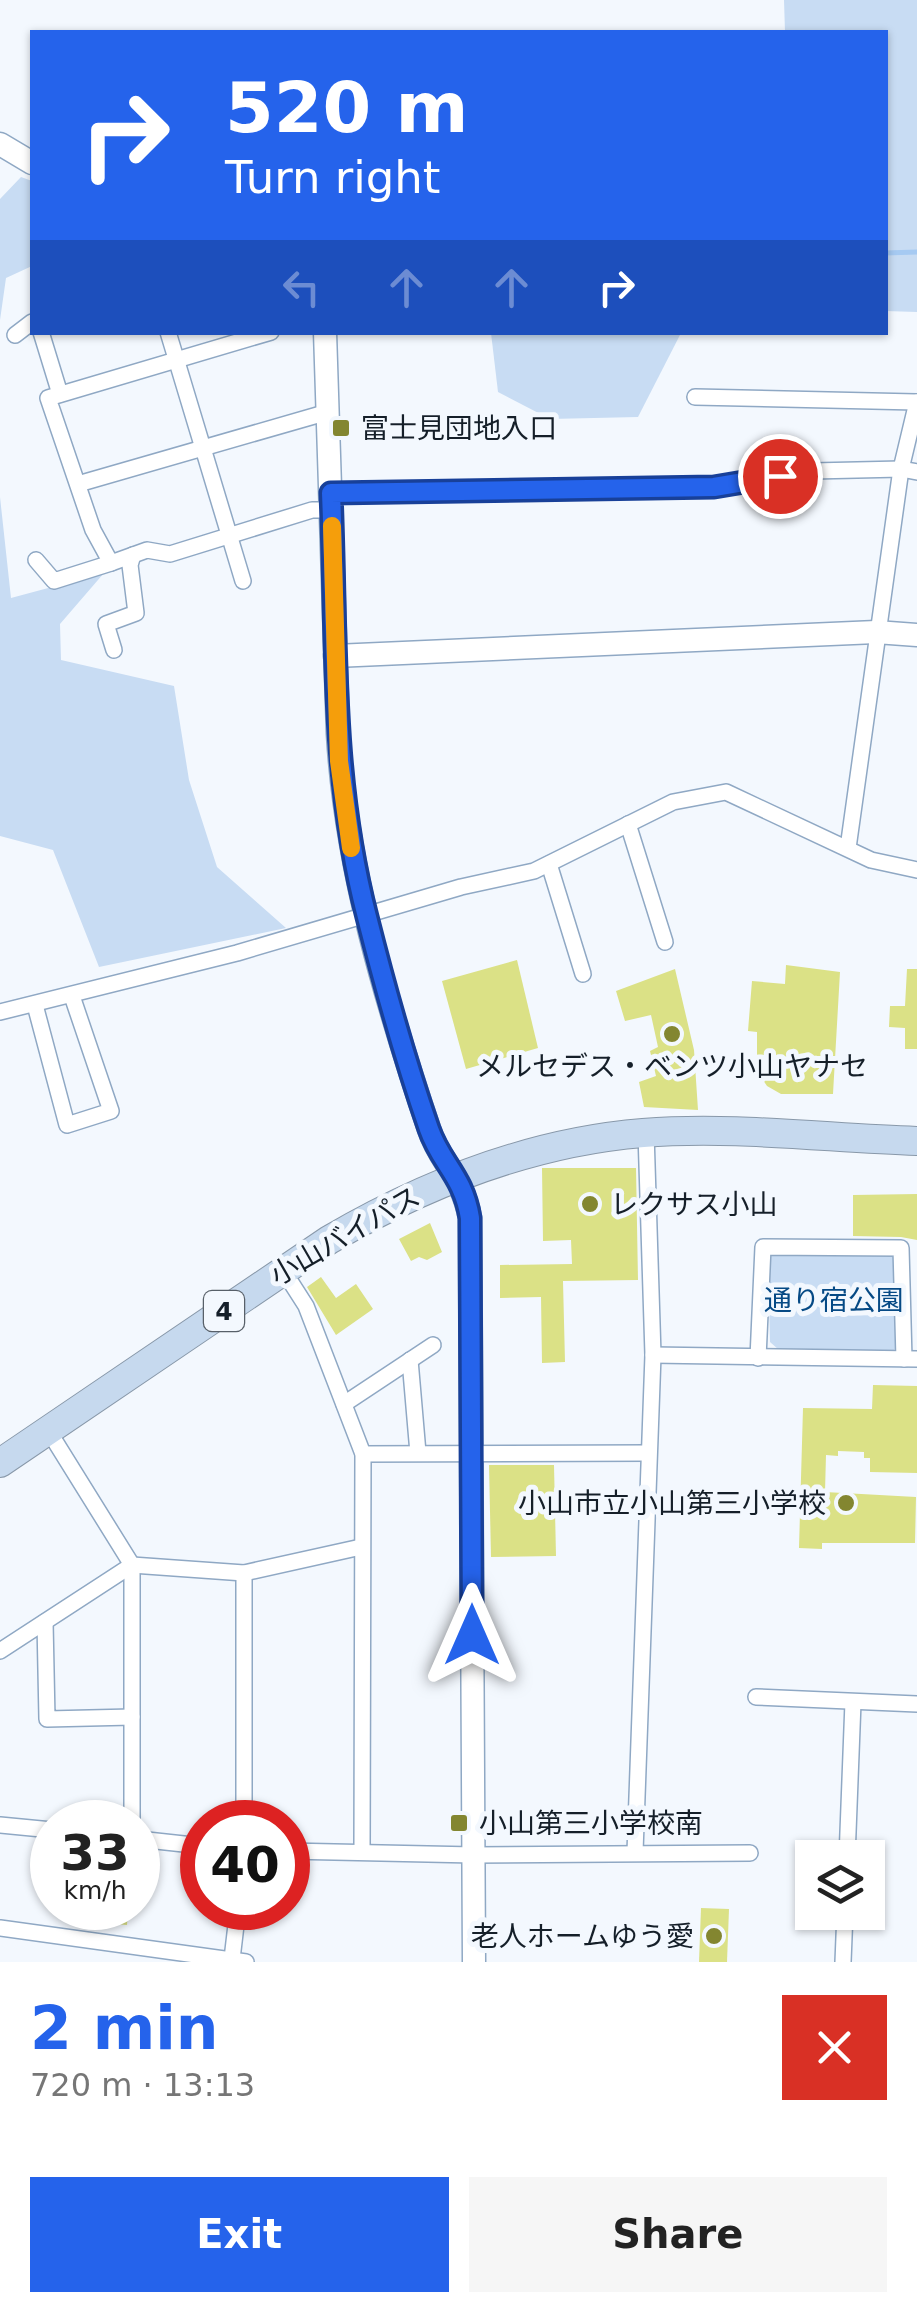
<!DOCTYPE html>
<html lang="en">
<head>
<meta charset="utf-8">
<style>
  :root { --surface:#fff; --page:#f6f6f6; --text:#222; --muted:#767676; --accent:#2563eb }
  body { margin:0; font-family:"DejaVu Sans","Noto Sans JP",sans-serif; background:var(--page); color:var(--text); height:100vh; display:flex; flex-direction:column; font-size:38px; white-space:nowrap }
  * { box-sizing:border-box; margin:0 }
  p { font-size:32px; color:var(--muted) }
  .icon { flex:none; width:55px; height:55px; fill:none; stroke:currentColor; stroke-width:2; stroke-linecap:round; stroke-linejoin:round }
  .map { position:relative; height:1962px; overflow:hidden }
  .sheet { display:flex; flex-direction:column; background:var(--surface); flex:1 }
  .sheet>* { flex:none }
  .top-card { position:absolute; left:30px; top:30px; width:858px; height:305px; border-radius:0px; box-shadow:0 2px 8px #0004; background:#2563eb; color:#fff; overflow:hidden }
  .buttons { position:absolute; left:795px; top:1840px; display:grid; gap:20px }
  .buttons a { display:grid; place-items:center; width:90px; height:90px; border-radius:0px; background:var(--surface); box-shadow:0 2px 8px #0004; font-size:50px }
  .speed { position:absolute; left:30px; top:1800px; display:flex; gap:20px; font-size:50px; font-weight:700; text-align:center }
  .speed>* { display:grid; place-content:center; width:130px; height:130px; border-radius:50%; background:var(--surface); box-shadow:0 2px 8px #0004; line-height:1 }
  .speed small { font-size:25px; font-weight:400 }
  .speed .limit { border:15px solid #d22; background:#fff; color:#111 }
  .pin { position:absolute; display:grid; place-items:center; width:85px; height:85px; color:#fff; margin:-42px; border:5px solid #fff; border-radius:50%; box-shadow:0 2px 10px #0007 }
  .me { position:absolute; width:110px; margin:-55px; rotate:0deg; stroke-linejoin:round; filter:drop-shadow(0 0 8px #0008) }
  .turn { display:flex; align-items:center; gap:35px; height:210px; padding:0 30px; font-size:45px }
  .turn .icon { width:130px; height:130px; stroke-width:2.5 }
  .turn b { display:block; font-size:70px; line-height:85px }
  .lanes { display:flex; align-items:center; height:95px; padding:0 30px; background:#0003; justify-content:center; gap:50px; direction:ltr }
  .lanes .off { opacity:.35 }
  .round { display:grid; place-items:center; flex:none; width:105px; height:105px; border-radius:0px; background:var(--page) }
  .headline { display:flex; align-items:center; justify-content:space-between; height:170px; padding:0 30px }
  h1 { font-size:60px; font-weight:700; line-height:75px; color:var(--accent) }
  .button { display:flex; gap:20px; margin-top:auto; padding:20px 30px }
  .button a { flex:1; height:115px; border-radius:0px; background:var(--accent); color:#fff; font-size:40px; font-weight:700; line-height:115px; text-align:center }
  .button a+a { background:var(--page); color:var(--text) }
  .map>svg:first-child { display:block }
  .green { fill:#c8dcf3 }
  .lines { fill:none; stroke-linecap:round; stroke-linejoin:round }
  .stream { stroke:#a6caf2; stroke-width:5 }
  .building { fill:#dbe186 }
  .street-casing { stroke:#8fa8c4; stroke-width:18 }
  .secondary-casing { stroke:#8fa8c4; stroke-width:25 }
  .highway-casing { stroke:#8898a9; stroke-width:30 }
  .street { stroke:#fff; stroke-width:15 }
  .secondary { stroke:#fff; stroke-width:22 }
  .highway { stroke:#c6d9ee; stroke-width:28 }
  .route-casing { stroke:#184099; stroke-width:25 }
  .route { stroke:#2563eb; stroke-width:18 }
  .slow { stroke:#f59e0b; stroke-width:18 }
  .poi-dot { fill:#838630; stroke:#f3f8fe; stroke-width:4 }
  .labels { text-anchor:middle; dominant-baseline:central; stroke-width:10; stroke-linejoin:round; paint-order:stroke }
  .shield { fill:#f3f8fe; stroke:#586069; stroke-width:2.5 }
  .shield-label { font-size:25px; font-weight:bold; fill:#151f29 }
  .poi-label { font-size:28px; fill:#151f29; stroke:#f3f8fe; text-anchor:start }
  .street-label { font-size:28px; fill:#151f29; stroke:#f3f8fe }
  .park-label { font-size:28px; fill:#064a85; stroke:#f3f8fe }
</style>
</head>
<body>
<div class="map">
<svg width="917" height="1962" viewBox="0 0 917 1962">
  <rect width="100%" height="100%" fill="#f3f8fe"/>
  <!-- green -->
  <g class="green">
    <path d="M 784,0 L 917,0 L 917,312 L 885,311 L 885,32 L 785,32 Z"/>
    <path d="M 21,177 L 32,181 L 32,266 L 6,278 L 0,320 L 0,199 Z"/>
    <path d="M 491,333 L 491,332 L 681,333 L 638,417 L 550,419 L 498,392 Z"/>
    <path d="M 0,497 L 11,598 L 104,573 L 60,624 L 61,660 L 174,686 L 189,780 L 217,867 L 286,928 L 99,967 L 53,850 L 0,836 Z"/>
    <path d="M 892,1251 L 899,1256 L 900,1341 L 893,1352 L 778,1349 L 770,1342 L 768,1259 L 774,1253 Z"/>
  </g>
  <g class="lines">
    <!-- stream -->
    <path class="stream" d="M 885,253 L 917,252"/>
  </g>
  <!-- building -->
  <g class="building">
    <path d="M 517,960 L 538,1048 L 466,1069 L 442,981 Z"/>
    <path d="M 786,965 L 840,972 L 833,1094 L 781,1094 L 767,1086 L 757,1071 L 757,1032 L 748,1031 L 752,981 L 785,984 Z"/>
    <path d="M 675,969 L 694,1050 L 698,1110 L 644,1107 L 639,1082 L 656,1076 L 650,1051 L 658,1047 L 651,1015 L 625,1021 L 616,991 Z"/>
    <path d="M 907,969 L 917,969 L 917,1049 L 905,1049 L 905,1028 L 889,1027 L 890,1006 L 905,1006 Z"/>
    <path d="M 542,1168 L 636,1168 L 638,1280 L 563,1281 L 565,1362 L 542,1363 L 541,1297 L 500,1298 L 500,1265 L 572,1264 L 571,1240 L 543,1241 Z"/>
    <path d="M 917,1194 L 917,1240 L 901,1237 L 853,1236 L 853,1195 Z"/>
    <path d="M 430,1223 L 442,1252 L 427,1260 L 419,1257 L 411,1261 L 399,1239 Z"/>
    <path d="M 321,1277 L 336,1298 L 356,1284 L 373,1309 L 336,1335 L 307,1287 Z"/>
    <path d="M 873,1385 L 917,1386 L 917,1473 L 870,1472 L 870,1458 L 864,1458 L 864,1452 L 838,1451 L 838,1456 L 826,1455 L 825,1492 L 916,1497 L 915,1543 L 822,1543 L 822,1549 L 799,1548 L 803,1408 L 872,1409 Z"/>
    <path d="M 489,1465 L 554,1465 L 556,1556 L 491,1557 Z"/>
    <path d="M 93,1908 L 128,1908 L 127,1925 L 92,1922 Z"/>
    <path d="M 701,1908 L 729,1909 L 727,1962 L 699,1962 Z"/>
  </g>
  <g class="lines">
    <defs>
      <g id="street">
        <path d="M 41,332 L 60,394"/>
        <path d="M 168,332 L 243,581"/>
        <path d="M 271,332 L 48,398 L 93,530 L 111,563 L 147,550 L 170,554 L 312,510 L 331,510"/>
        <path d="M 15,335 L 32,322"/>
        <path d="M 695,397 L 916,402"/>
        <path d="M 78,484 L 328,412"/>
        <path d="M 331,493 L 713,487 L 813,471 L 901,469 L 917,472"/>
        <path d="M 36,560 L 54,581 L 111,563"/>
        <path d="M 114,650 L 106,624 L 136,613 L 130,565 L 133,555"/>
        <path d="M 628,824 L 665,942"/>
        <path d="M 848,848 L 901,469 L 917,402"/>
        <path d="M 549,864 L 583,974"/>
        <path d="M 35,1005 L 67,1125 L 111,1111 L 72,996"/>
        <path d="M 0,1012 L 237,953 L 461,887 L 534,871 L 673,802 L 726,792 L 871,860 L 917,870"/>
        <path d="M 283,1270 L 306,1306 L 363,1454 L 362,1851"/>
        <path d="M 653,1355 L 917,1359"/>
        <path d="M 758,1358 L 763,1247 L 901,1248 L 904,1359"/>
        <path d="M 410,1360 L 418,1453"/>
        <path d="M 344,1404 L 433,1345"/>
        <path d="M 48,1430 L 132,1565 L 132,1822"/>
        <path d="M 363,1454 L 648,1453"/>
        <path d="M 244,1573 L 244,1822"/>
        <path d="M 45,1622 L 47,1719 L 132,1717"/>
        <path d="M 0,1651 L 132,1565 L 244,1573 L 361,1547"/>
        <path d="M 756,1697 L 917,1704"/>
        <path d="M 0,1825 L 52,1830"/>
        <path d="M 138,1839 L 202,1846"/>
        <path d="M 288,1851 L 474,1855 L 750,1853"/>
        <path d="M 635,1852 L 653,1355 L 646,1133"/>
        <path d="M 847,1858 L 853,1702"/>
        <path d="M 0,1928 L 246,1962"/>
        <path d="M 232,1959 L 238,1908"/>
        <path d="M 843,1962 L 845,1912"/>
      </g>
      <g id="secondary">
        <path d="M 0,144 L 32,163"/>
        <path d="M 325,332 L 338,734 C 346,869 386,1001 429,1129 C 440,1163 462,1175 470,1218 L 474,1962"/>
        <path d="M 335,656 L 876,632 L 917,635"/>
      </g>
      <path id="highway" d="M 0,1463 L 329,1240 C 425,1184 531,1142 643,1133 C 733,1126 827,1138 917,1141"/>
    </defs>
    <!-- street casing -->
    <use href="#street" class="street-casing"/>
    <!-- secondary casing -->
    <use href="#secondary" class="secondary-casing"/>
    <!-- highway casing -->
    <use href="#highway" class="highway-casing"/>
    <!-- street -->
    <use href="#street" class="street"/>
    <!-- secondary -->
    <use href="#secondary" class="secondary"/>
    <!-- highway -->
    <use href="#highway" class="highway"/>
  </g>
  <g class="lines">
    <defs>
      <path id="route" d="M 472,1635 L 470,1218 C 463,1175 441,1164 429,1129 C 405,1060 385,988 367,917 C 330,775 337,637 331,493 L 714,487 L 780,476"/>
    </defs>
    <!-- route casing -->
    <use href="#route" class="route-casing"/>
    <!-- route -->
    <use href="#route" class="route"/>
    <!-- slow -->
    <path class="slow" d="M 332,526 L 339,761 L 351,848"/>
  </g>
  <!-- markers -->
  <g class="poi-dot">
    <rect x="331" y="418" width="20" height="20" rx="5"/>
    <circle cx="672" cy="1034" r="10"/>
    <circle cx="590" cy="1204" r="10"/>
    <circle cx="846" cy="1503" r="10"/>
    <rect x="449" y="1813" width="20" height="20" rx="5"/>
    <circle cx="714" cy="1936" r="10"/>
  </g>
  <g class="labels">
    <!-- shield labels -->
    <rect class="shield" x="204" y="1291" width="40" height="40" rx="8"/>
    <g class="shield-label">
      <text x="224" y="1311">4</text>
    </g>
    <!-- poi labels -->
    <g class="poi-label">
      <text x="361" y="428">富士見団地入口</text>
      <text x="672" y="1066" text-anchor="middle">メルセデス・ベンツ小山ヤナセ</text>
      <text x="610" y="1204">レクサス小山</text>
      <text x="826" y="1503" text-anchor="end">小山市立小山第三小学校</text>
      <text x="479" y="1823">小山第三小学校南</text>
      <text x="694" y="1936" text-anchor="end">老人ホームゆう愛</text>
    </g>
    <!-- street labels -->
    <g class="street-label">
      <text transform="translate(345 1236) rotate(-30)">小山バイパス</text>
    </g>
    <!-- park labels -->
    <g class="park-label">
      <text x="834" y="1300">通り宿公園</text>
    </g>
  </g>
</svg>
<div class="buttons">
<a><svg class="icon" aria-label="layers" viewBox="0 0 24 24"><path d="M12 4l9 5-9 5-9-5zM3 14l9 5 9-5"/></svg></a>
</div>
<div class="speed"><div>33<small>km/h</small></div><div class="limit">40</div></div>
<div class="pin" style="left:780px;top:476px;background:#d93025"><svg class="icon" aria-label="arrive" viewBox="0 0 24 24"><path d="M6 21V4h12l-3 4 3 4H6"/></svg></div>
<svg class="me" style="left:472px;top:1635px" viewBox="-20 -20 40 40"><path d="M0-17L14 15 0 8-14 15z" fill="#2563eb" stroke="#fff" stroke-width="4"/></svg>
<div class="top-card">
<div class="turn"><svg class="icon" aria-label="right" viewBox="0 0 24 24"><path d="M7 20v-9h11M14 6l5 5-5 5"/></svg><div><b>520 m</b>Turn right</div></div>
<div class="lanes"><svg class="icon off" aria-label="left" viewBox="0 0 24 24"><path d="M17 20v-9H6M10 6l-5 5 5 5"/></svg><svg class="icon off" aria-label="ahead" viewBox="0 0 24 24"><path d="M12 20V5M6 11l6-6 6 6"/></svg><svg class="icon off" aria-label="ahead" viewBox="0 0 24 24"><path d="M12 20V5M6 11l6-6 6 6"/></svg><svg class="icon" aria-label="right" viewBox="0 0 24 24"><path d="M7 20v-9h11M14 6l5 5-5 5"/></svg></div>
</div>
</div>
<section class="sheet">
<div class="headline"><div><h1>2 min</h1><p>720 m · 13:13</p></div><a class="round" style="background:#d93025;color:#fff"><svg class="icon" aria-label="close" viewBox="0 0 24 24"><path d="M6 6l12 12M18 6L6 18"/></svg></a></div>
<div class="button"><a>Exit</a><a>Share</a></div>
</section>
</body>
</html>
